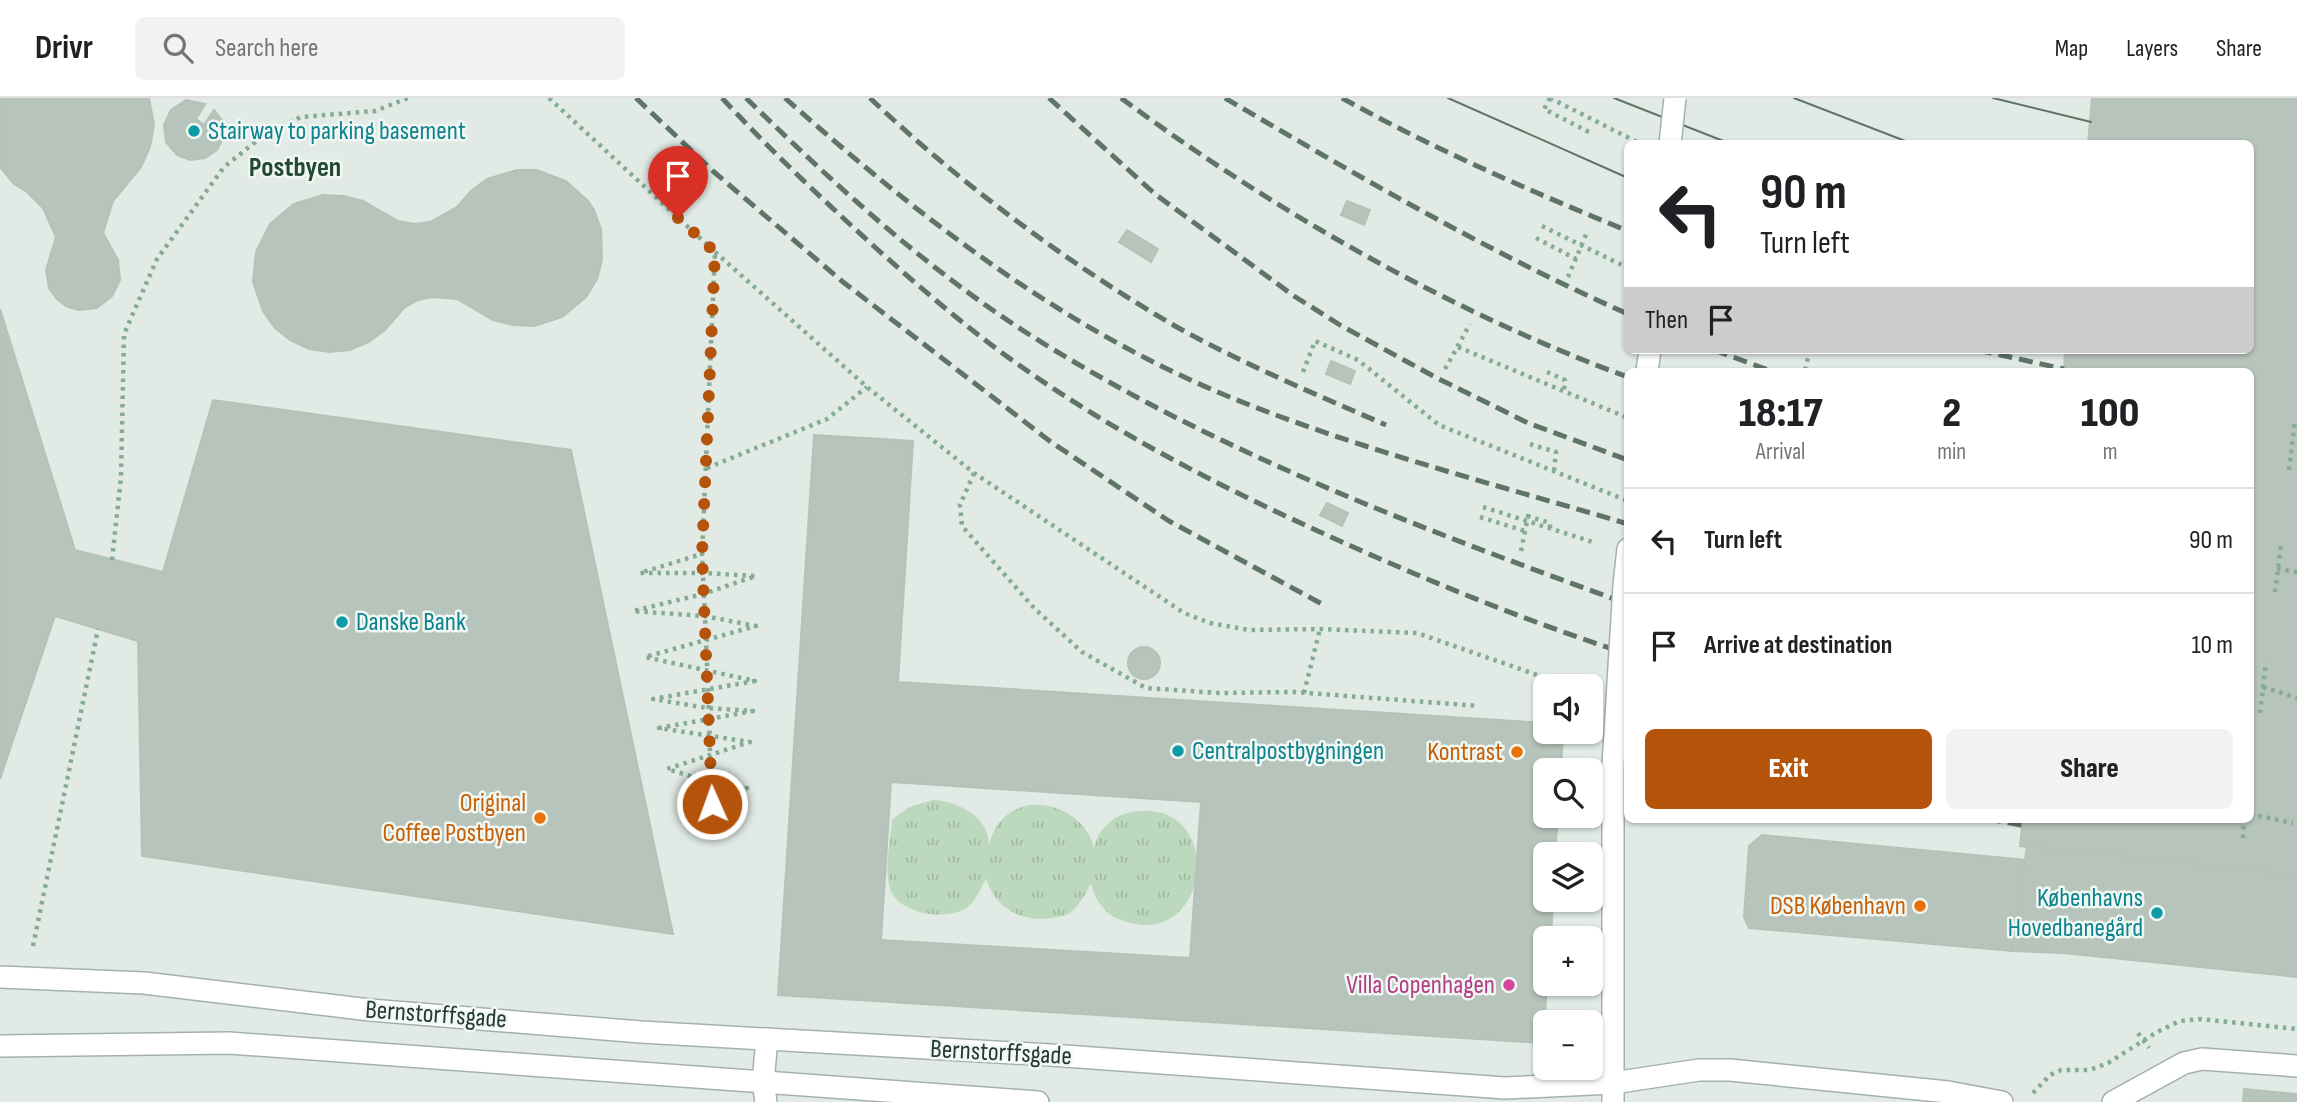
<!DOCTYPE html>
<html lang="en">
<head>
<meta charset="utf-8">
<style>
  :root { --surface:#fff; --page:#f2f2f2; --text:#202124; --muted:#757577; --line:#e0e0e0; --accent:#b45309 }
  body { margin:0; font-family:"Sofia Sans Condensed",sans-serif; background:var(--page); color:var(--text); height:100vh; display:flex; flex-direction:column; font-size:26px; white-space:nowrap }
  * { box-sizing:border-box; margin:0 }
  p { font-size:23px; color:var(--muted) }
  .icon { flex:none; width:38px; height:38px; fill:none; stroke:currentColor; stroke-width:2; stroke-linecap:round; stroke-linejoin:round }
  .map { position:relative; flex:1; overflow:hidden }
  .drawer { position:absolute; left:1624px; top:270px; width:630px; height:455px; display:flex; flex-direction:column; background:var(--surface); border-radius:10px; box-shadow:0 2px 5px #0004 }
  .drawer>* { flex:none }
  .hud { position:absolute; left:1624px; top:42px; width:630px; height:214px; border-radius:10px; box-shadow:0 2px 5px #0004; background:#fff; color:var(--text); overflow:hidden }
  .tools { position:absolute; left:1533px; top:576px; display:grid; gap:14px }
  .tools a { display:grid; place-items:center; width:70px; height:70px; border-radius:10px; background:var(--surface); box-shadow:0 2px 5px #0004; font-size:35px }
  .pin { position:absolute; display:grid; place-items:center; width:60px; height:60px; color:#fff; margin:-72px -30px; border-radius:50% 50% 50% 0; rotate:-45deg; box-shadow:0 0 7px #0007 }
  .pin .icon { rotate:45deg }
  .me { position:absolute; width:77px; margin:-38px; rotate:358deg; stroke-linejoin:round; filter:drop-shadow(0 0 5px #0008) }
  .turn { display:flex; align-items:center; gap:24px; height:147px; padding:0 21px; font-size:32px }
  .turn .icon { width:91px; height:91px; stroke-width:2.5 }
  .turn b { display:block; font-size:49px; line-height:60px }
  .then { display:flex; align-items:center; height:66px; padding:0 21px; background:#0003; gap:14px; font-size:26px }
  .eta { display:flex; justify-content:space-evenly; align-items:center; height:119px; text-align:center }
  .eta b { font-size:42px; font-weight:800; line-height:49px }
  .cta { display:flex; gap:14px; margin-top:auto; padding:14px 21px }
  .cta a { flex:1; height:80px; border-radius:10px; background:var(--accent); color:#fff; font-size:28px; font-weight:800; line-height:80px; text-align:center }
  .cta a+a { background:var(--page); color:var(--text) }
  ul { padding:0; list-style:none }
  li { display:flex; align-items:center; gap:21px; height:105px; padding:0 21px; border-top:2px solid var(--line) }
  li div { flex:1 }
  li b { display:block; font-size:26px }
  li em { font-style:normal }
  header { display:flex; align-items:center; gap:42px; box-sizing:border-box; height:98px; padding:0 35px; background:var(--surface); border-bottom:2px solid var(--line) }
  header strong { font-size:33px }
  nav { display:flex; gap:38px; margin-inline-start:auto; font-size:24px }
  .search { width:490px; height:63px; background:var(--page); display:flex; align-items:center; gap:18px; box-sizing:border-box; padding:0 24px; border-radius:10px; color:var(--muted); font-size:26px }
  .map>svg:first-child { display:block }
  .grass { fill:url(#grass-tufts) }
  .building { fill:#b7c4bc; stroke:#b4c2b9; stroke-width:2; fill-rule:evenodd }
  .lines { fill:none; stroke-linecap:round; stroke-linejoin:round }
  .service-casing { stroke:#a4b1aa; stroke-width:24 }
  .minor-casing { stroke:#a4b1aa; stroke-width:24 }
  .tertiary-casing { stroke:#a4b1aa; stroke-width:24 }
  .path { stroke:#85aa96; stroke-width:4.5; stroke-dasharray:3.5 5; stroke-linecap:butt }
  .service { stroke:#fff; stroke-width:21 }
  .minor { stroke:#fff; stroke-width:21 }
  .tertiary { stroke:#fff; stroke-width:21 }
  .tram { stroke:#5e7469; stroke-width:2 }
  .rail { stroke:#5e7469; stroke-width:5; stroke-dasharray:14 7; stroke-linecap:butt }
  .tertiary-bridge-casing { stroke:#a4b1aa; stroke-width:24; stroke-linecap:butt }
  .tertiary-bridge { stroke:#fff; stroke-width:21 }
  .route { stroke:#b45309; stroke-width:12; stroke-dasharray:0 21.6 }
  .culture-dot { fill:#0f9aa8; stroke:#f1f7f2; stroke-width:2.5 }
  .food-dot { fill:#e8710a; stroke:#f1f7f2; stroke-width:2.5 }
  .hotel-dot { fill:#d1479c; stroke:#f1f7f2; stroke-width:2.5 }
  .labels { text-anchor:middle; dominant-baseline:central; stroke-width:5; stroke-linejoin:round; paint-order:stroke }
  .culture-label { font-size:26px; fill:#0d838f; stroke:#f1f7f2; text-anchor:start }
  .food-label { font-size:26px; fill:#c56008; stroke:#f1f7f2; text-anchor:end }
  .hotel-label { font-size:26px; fill:#b23c85; stroke:#f1f7f2; text-anchor:end }
  .street-label { font-size:26px; fill:#23382e; stroke:#f1f7f2 }
  .neighbourhood-label { font-size:28px; font-weight:bold; fill:#224836; stroke:#f1f7f2 }
</style>
</head>
<body>
<header>
<strong>Drivr</strong>
<div class="search"><svg class="icon" aria-label="search" viewBox="0 0 24 24"><circle cx="10" cy="10" r="6"/><path d="M15 15l6 6"/></svg>Search here</div>
<nav><a>Map</a><a>Layers</a><a>Share</a></nav>
</header>
<div class="map">
<svg width="2297" height="1004" viewBox="0 0 2297 1004">
  <defs>
    <pattern id="grass-tufts" width="24" height="20" patternUnits="userSpaceOnUse" patternTransform="scale(1.75)"><rect width="24" height="20" fill="#bcd8bd"/><path d="M3 7l-1-3M5 7V3M7 7l1-3M15 17l-1-3M17 17v-4M19 17l1-3" fill="none" stroke="#a1baa3"/></pattern>
  </defs>
  <rect width="100%" height="100%" fill="#e1eae4"/>
  <!-- grass -->
  <path class="grass" d="M 933,702 C 957,703 988,718 989,746 C 991,740 994,731 998,726 C 1026,689 1085,710 1094,750 C 1100,724 1123,711 1150,713 C 1226,718 1206,857 1119,821 C 1104,816 1094,800 1091,785 C 1086,794 1081,806 1072,813 C 1067,818 1059,819 1051,820 C 1020,824 996,810 986,781 C 981,789 977,801 969,808 C 950,824 901,817 891,793 C 883,772 891,743 892,722 L 909,709 Z"/>
  <!-- building -->
  <g class="building">
    <path d="M 0,0 L 149,0 L 154,27 L 150,49 L 141,69 L 113,103 L 103,135 L 118,162 L 120,182 L 112,198 L 97,210 L 78,212 L 66,208 L 57,201 L 49,190 L 46,172 L 56,139 L 43,110 L 27,94 L 14,86 L 0,69 Z"/>
    <path d="M 2092,0 L 2297,0 L 2297,777 L 2020,748 L 2023,721 L 2250,721 L 2250,273 L 2064,273 L 2065,252 L 2250,252 L 2250,46 L 2088,46 Z"/>
    <path d="M 186,2 L 205,6 L 196,21 L 204,27 L 214,12 L 224,25 L 224,39 L 217,52 L 205,60 L 190,62 L 177,57 L 166,44 L 164,27 L 171,12 Z"/>
    <path d="M 517,72 L 537,72 L 566,83 L 588,103 L 594,112 L 601,131 L 602,162 L 597,181 L 586,199 L 562,219 L 534,228 L 513,227 L 493,222 L 457,201 L 433,199 L 418,202 L 404,210 L 385,232 L 369,244 L 350,252 L 330,254 L 309,251 L 290,242 L 275,230 L 263,213 L 253,184 L 256,154 L 270,126 L 294,106 L 323,97 L 343,98 L 363,103 L 398,123 L 414,126 L 430,124 L 457,109 L 471,93 L 487,81 Z"/>
    <path d="M 1347,103 L 1370,112 L 1364,127 L 1341,117 Z"/>
    <path d="M 1127,132 L 1158,151 L 1151,164 L 1119,144 Z"/>
    <path d="M 0,211 L 75,452 L 163,474 L 213,302 L 571,352 L 673,836 L 142,758 L 138,543 L 55,518 L 0,681 Z"/>
    <path d="M 1331,263 L 1355,273 L 1350,286 L 1326,276 Z"/>
    <path d="M 814,337 L 913,343 L 898,584 L 1545,625 L 1545,634 L 1563,634 L 1561,672 L 1545,672 L 1545,718 L 1558,718 L 1555,756 L 1545,756 L 1545,802 L 1553,802 L 1551,840 L 1545,840 L 1545,886 L 1547,886 L 1543,945 L 778,897 ZM 891,684 L 1201,704 L 1190,860 L 881,842 Z"/>
    <path d="M 1327,405 L 1348,415 L 1342,428 L 1320,417 Z"/>
    <circle cx="1144" cy="565" r="16"/>
    <path d="M 1762,737 L 2026,762 L 2012,853 L 1749,830 L 1744,819 L 1749,748 Z"/>
    <path d="M 2027,748 L 2297,777 L 2297,879 L 2063,855 L 2012,853 Z"/>
    <path d="M 2244,991 L 2297,996 L 2297,1004 L 2243,1004 Z"/>
  </g>
  <g class="lines">
    <defs>
      <path id="service" d="M 2113,1004 L 2184,965 L 2202,961 L 2297,968"/>
      <path id="minor" d="M 766,1004 L 763,984 L 767,941"/>
      <g id="tertiary">
        <path d="M 1647,273 L 1650,252"/>
        <path d="M 1624,487 L 1628,451"/>
        <path d="M 1613,667 L 1613,1004"/>
        <path d="M 0,879 L 144,885 L 370,912 L 641,934 L 1051,957 L 1505,990 L 1613,985 L 1699,972 L 1730,972 L 1948,994 L 2002,1004"/>
        <path d="M 0,948 L 229,945 L 1038,1004"/>
      </g>
    </defs>
    <!-- service casing -->
    <use href="#service" class="service-casing"/>
    <!-- minor casing -->
    <use href="#minor" class="minor-casing"/>
    <!-- tertiary casing -->
    <use href="#tertiary" class="tertiary-casing"/>
    <!-- path -->
    <g class="path">
      <path d="M 549,0 L 715,154 L 702,456 C 706,539 710,623 711,706 L 747,690 L 711,684 L 667,671 L 750,644 L 659,630 L 753,613 L 707,610 L 653,601 L 755,583 L 645,559 L 756,528 L 704,518 L 633,513 L 703,496 L 756,478 L 703,475 L 640,475 L 702,456"/>
      <path d="M 1550,0 L 1637,44"/>
      <path d="M 1550,0 L 1544,11 L 1589,34"/>
      <path d="M 1542,128 L 1628,170"/>
      <path d="M 1536,140 L 1576,161"/>
      <path d="M 715,154 L 867,289 L 974,375 L 1184,515 L 1210,525 L 1249,532 L 1320,531 L 1417,535 L 1569,588"/>
      <path d="M 1568,179 L 1588,132"/>
      <path d="M 1458,249 L 1628,320"/>
      <path d="M 1445,271 L 1470,226"/>
      <path d="M 1805,272 L 1810,252"/>
      <path d="M 1303,274 L 1315,243 L 1358,262 L 1439,327 L 1628,403"/>
      <path d="M 1547,274 L 1565,282 L 1564,294"/>
      <path d="M 1530,346 L 1556,354 L 1554,373"/>
      <path d="M 707,370 L 827,321 L 867,289"/>
      <path d="M 2289,372 L 2295,322"/>
      <path d="M 974,375 L 960,407 L 962,428 L 1034,510 L 1082,554 L 1146,590 L 1219,595 L 1294,594 L 1479,608"/>
      <path d="M 1483,409 L 1596,445"/>
      <path d="M 1527,418 L 1550,425 L 1550,430"/>
      <path d="M 1480,419 L 1525,433"/>
      <path d="M 1521,453 L 1529,413"/>
      <path d="M 112,462 L 121,379 L 124,236 L 157,161 L 224,69 L 264,37 L 301,19 L 375,13 L 408,0"/>
      <path d="M 2277,471 L 2297,474"/>
      <path d="M 2275,494 L 2281,447"/>
      <path d="M 2263,589 L 2297,600"/>
      <path d="M 1304,595 L 1320,531"/>
      <path d="M 2260,615 L 2266,564"/>
      <path d="M 2250,716 L 2293,725"/>
      <path d="M 2243,740 L 2244,721"/>
      <path d="M 33,848 L 98,531"/>
      <path d="M 2138,935 L 2149,950"/>
      <path d="M 2033,995 L 2050,977 L 2061,972 L 2090,972 L 2108,965 L 2157,934 L 2180,923 L 2200,921 L 2297,931"/>
    </g>
    <!-- service -->
    <use href="#service" class="service"/>
    <!-- minor -->
    <use href="#minor" class="minor"/>
    <!-- tertiary -->
    <use href="#tertiary" class="tertiary"/>
    <!-- tram -->
    <g class="tram">
      <path d="M 1448,0 L 1628,80"/>
      <path d="M 1614,0 L 1731,46"/>
      <path d="M 1794,0 L 1913,46"/>
      <path d="M 1993,0 L 2091,24"/>
    </g>
    <!-- rail -->
    <g class="rail">
      <path d="M 636,0 L 714,74 L 843,184 L 1051,344 L 1169,423 L 1322,506"/>
      <path d="M 722,0 C 771,53 823,102 877,151 C 923,192 969,232 1019,267 C 1116,336 1223,390 1331,439 C 1428,483 1526,523 1628,556"/>
      <path d="M 746,0 C 834,86 925,170 1030,237 C 1215,354 1422,431 1628,506"/>
      <path d="M 785,0 C 918,118 1055,225 1220,295 C 1352,350 1491,385 1628,426"/>
      <path d="M 870,0 C 958,84 1070,167 1175,228 C 1243,266 1315,296 1386,327"/>
      <path d="M 1049,0 L 1155,96 L 1294,198 L 1340,227 L 1435,279 L 1528,325 L 1628,362"/>
      <path d="M 1121,0 C 1271,111 1452,215 1628,279"/>
      <path d="M 1225,0 C 1356,77 1488,154 1628,216"/>
      <path d="M 1342,0 C 1434,51 1530,93 1628,133"/>
      <path d="M 1714,252 L 1771,273"/>
      <path d="M 1978,252 L 2064,271"/>
      <path d="M 1987,721 L 2022,727"/>
    </g>
    <defs>
      <g id="tertiary-bridge">
        <path d="M 1670,46 L 1675,0"/>
        <path d="M 1613,667 L 1624,487"/>
      </g>
    </defs>
    <!-- tertiary-bridge casing -->
    <use href="#tertiary-bridge" class="tertiary-bridge-casing"/>
    <!-- tertiary-bridge -->
    <use href="#tertiary-bridge" class="tertiary-bridge"/>
  </g>
  <g class="lines">
    <!-- route -->
    <path class="route" d="M 678,120 L 715,154 L 702,456 L 712,706"/>
  </g>
  <!-- markers -->
  <g class="culture-dot">
    <circle cx="194" cy="33" r="7"/>
    <circle cx="342" cy="524" r="7"/>
    <circle cx="1178" cy="653" r="7"/>
    <circle cx="2157" cy="815" r="7"/>
  </g>
  <g class="food-dot">
    <circle cx="1517" cy="654" r="7"/>
    <circle cx="540" cy="720" r="7"/>
    <circle cx="1920" cy="808" r="7"/>
  </g>
  <circle class="hotel-dot" cx="1509" cy="887" r="7"/>
  <g class="labels">
    <!-- culture labels -->
    <g class="culture-label">
      <text x="208" y="33">Stairway to parking basement</text>
      <text x="356" y="524">Danske Bank</text>
      <text x="1192" y="653">Centralpostbygningen</text>
      <text x="2143" y="800" text-anchor="end">Københavns<tspan x="2143" dy="30">Hovedbanegård</tspan></text>
    </g>
    <!-- food labels -->
    <g class="food-label">
      <text x="1503" y="654">Kontrast</text>
      <text x="526" y="705">Original<tspan x="526" dy="30">Coffee Postbyen</tspan></text>
      <text x="1906" y="808">DSB København</text>
    </g>
    <!-- hotel labels -->
    <g class="hotel-label">
      <text x="1495" y="887">Villa Copenhagen</text>
    </g>
    <!-- street labels -->
    <g class="street-label">
      <text transform="translate(436 917) rotate(4)">Bernstorffsgade</text>
      <text transform="translate(1001 955) rotate(3)">Bernstorffsgade</text>
    </g>
    <!-- neighbourhood labels -->
    <g class="neighbourhood-label">
      <text x="295" y="69">Postbyen</text>
    </g>
  </g>
</svg>
<div class="tools">
<a><svg class="icon" aria-label="sound" viewBox="0 0 24 24"><path d="M4 9h4l5-4v14l-5-4H4zM17 9q2 3 0 6"/></svg></a>
<a><svg class="icon" aria-label="search" viewBox="0 0 24 24"><circle cx="10" cy="10" r="6"/><path d="M15 15l6 6"/></svg></a>
<a><svg class="icon" aria-label="layers" viewBox="0 0 24 24"><path d="M12 4l9 5-9 5-9-5zM3 14l9 5 9-5"/></svg></a>
<a>+</a>
<a>−</a>
</div>
<div class="pin" style="left:678px;top:120px;background:#d93025"><svg class="icon" aria-label="arrive" viewBox="0 0 24 24"><path d="M6 21V4h12l-3 4 3 4H6"/></svg></div>
<svg class="me" style="left:712px;top:706px" viewBox="-20 -20 40 40"><circle r="17" fill="#b45309" stroke="#fff" stroke-width="3"/><path d="M0-11L8 9 0 5-8 9z" fill="#fff"/></svg>
<div class="hud">
<div class="turn"><svg class="icon" aria-label="left" viewBox="0 0 24 24"><path d="M17 20v-9H6M10 6l-5 5 5 5"/></svg><div><b>90 m</b>Turn left</div></div>
<div class="then">Then<svg class="icon" aria-label="arrive" viewBox="0 0 24 24"><path d="M6 21V4h12l-3 4 3 4H6"/></svg></div>
</div>
<section class="drawer">
<div class="eta">
<div><b>18:17</b><p>Arrival</p></div>
<div><b>2</b><p>min</p></div>
<div><b>100</b><p>m</p></div>
</div>
<ul>
<li><svg class="icon" aria-label="left" viewBox="0 0 24 24"><path d="M17 20v-9H6M10 6l-5 5 5 5"/></svg><div><b>Turn left</b></div><em>90 m</em></li>
<li><svg class="icon" aria-label="arrive" viewBox="0 0 24 24"><path d="M6 21V4h12l-3 4 3 4H6"/></svg><div><b>Arrive at destination</b></div><em>10 m</em></li>
</ul>
<div class="cta"><a>Exit</a><a>Share</a></div>
</section>
</div>
</body>
</html>
